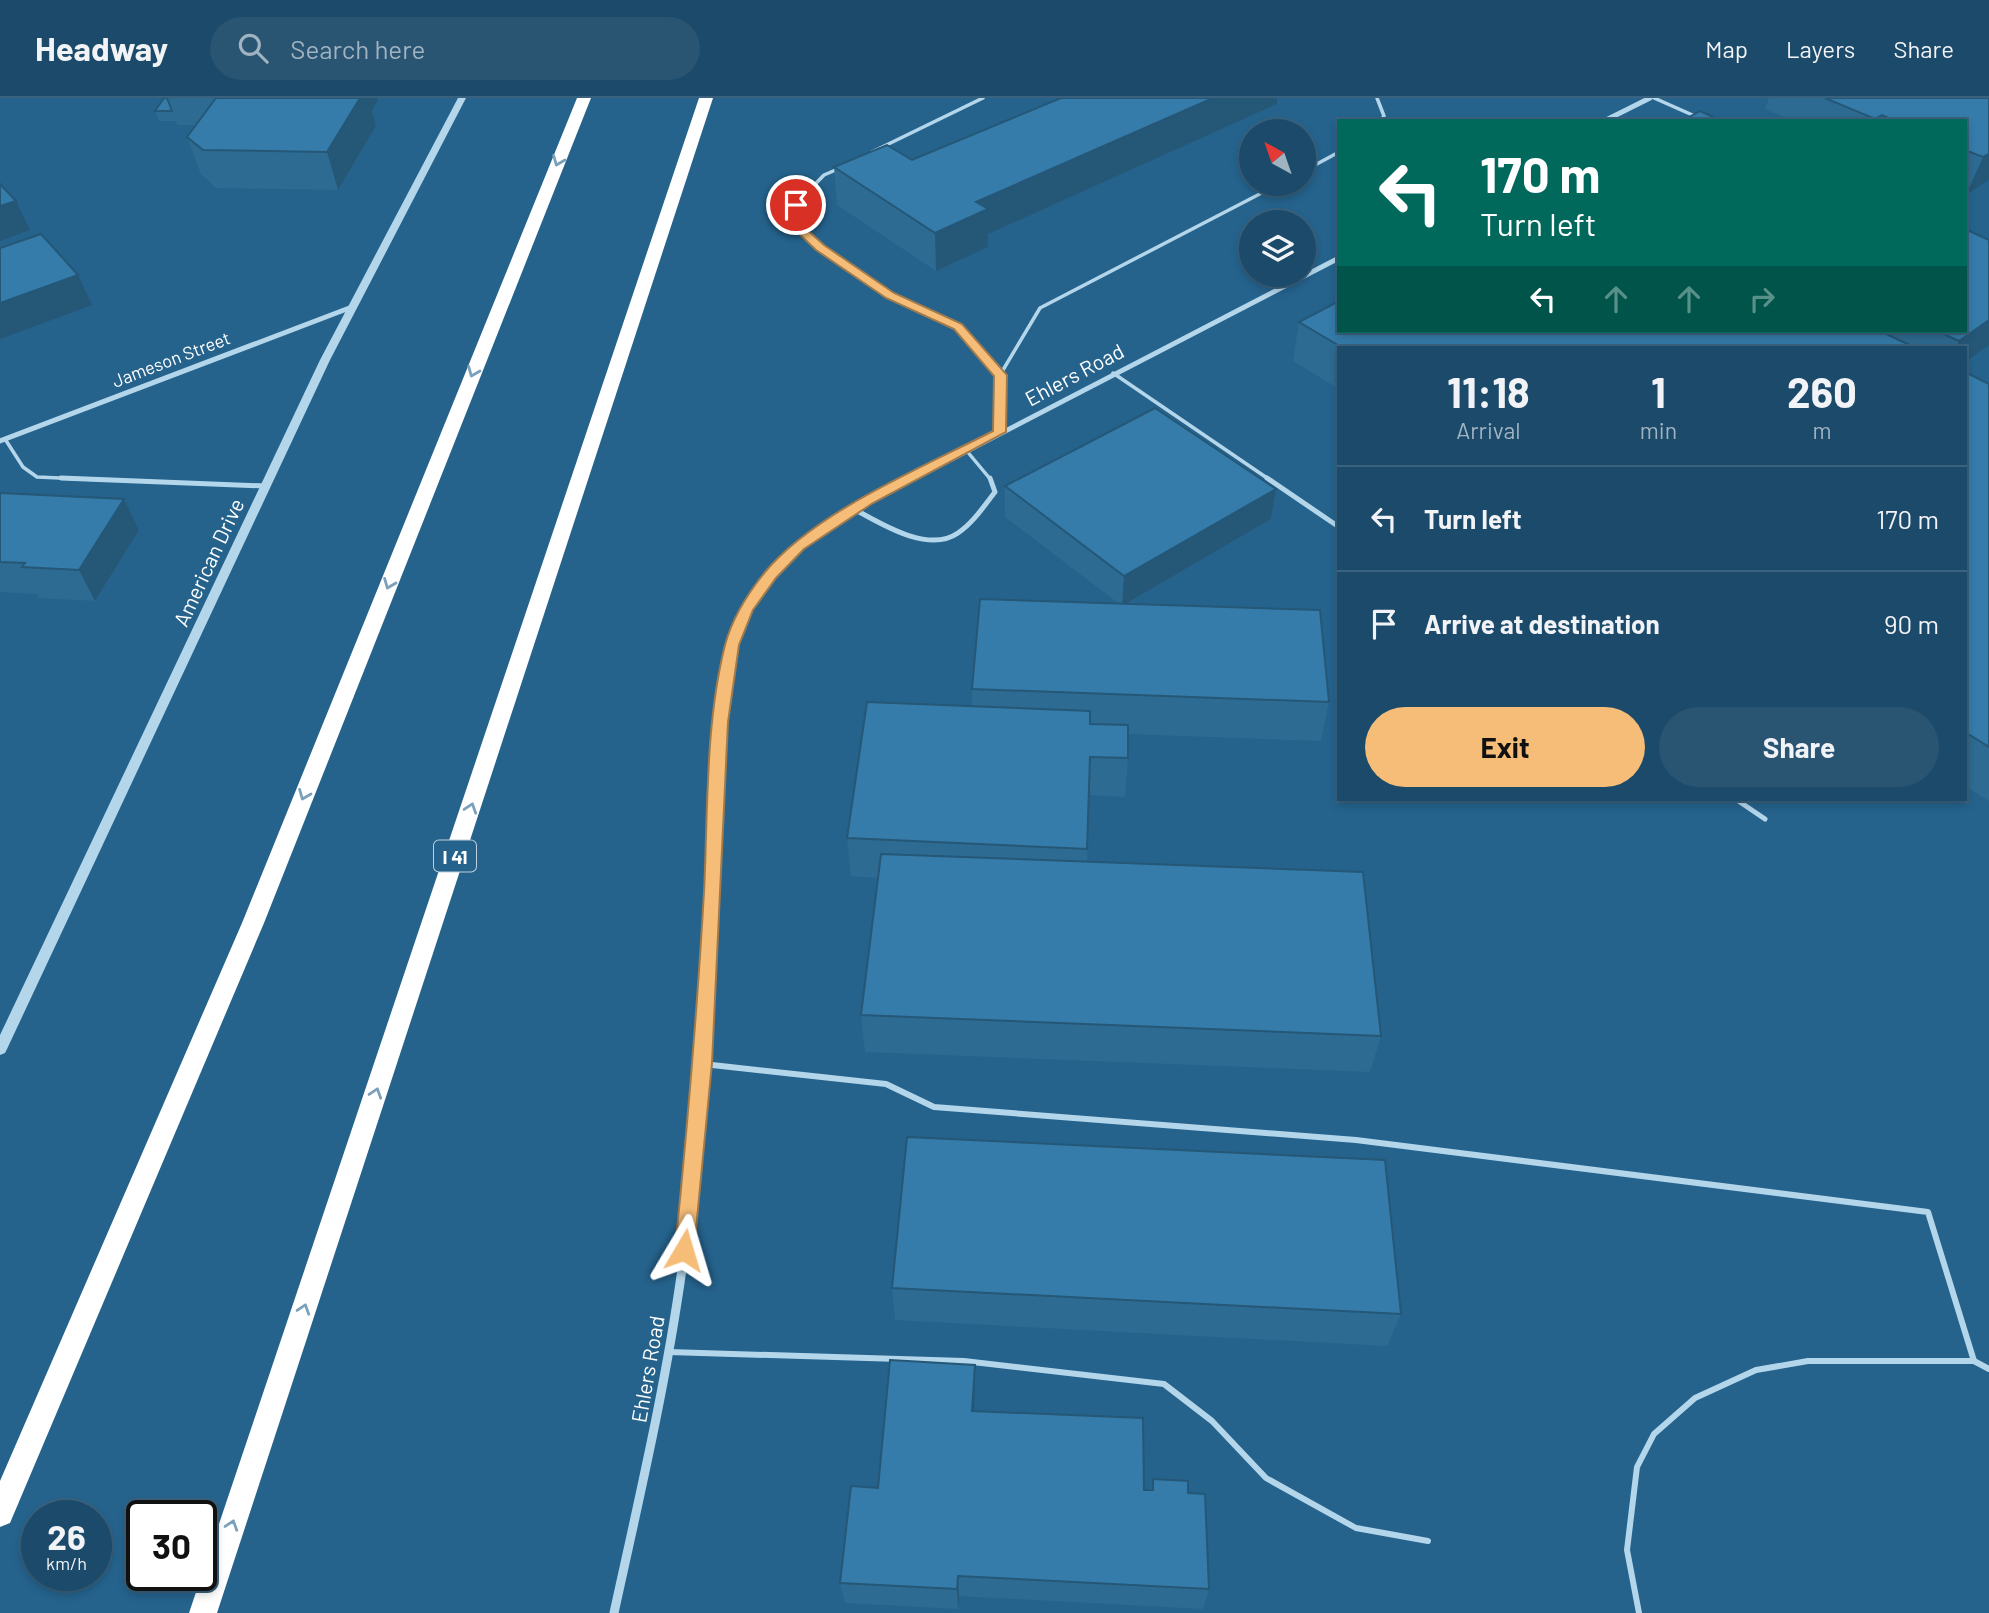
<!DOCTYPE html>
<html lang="en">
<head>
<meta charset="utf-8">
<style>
  :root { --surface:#1c4a6a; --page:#295472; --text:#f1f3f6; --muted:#a0b3c1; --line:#3a627e; --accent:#f5bd78 }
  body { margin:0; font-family:Barlow,sans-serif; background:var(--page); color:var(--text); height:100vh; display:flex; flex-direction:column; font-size:26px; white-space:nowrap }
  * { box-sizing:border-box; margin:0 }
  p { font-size:23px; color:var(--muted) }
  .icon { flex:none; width:38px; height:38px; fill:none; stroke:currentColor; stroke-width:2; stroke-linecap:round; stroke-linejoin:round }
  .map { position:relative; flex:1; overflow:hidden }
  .side { position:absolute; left:1337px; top:248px; width:630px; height:455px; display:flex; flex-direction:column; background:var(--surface); border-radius:0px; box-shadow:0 4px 10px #0003,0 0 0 2px var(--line) }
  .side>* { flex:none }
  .hud { position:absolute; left:1337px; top:21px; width:630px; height:214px; border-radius:0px; box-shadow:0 4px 10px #0003,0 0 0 2px var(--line); background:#00695c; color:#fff; overflow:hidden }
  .needle { width:46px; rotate:320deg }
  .controls { position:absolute; left:1239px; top:21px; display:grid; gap:14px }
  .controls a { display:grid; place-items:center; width:77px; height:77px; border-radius:50%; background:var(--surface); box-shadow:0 4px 10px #0003,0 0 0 2px var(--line); font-size:35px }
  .speed { position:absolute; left:21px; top:1402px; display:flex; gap:14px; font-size:35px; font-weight:700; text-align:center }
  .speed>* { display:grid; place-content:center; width:91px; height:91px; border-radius:50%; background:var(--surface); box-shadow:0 4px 10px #0003,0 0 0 2px var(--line); line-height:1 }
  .speed small { font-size:18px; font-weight:400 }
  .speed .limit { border:4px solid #111; border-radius:10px; background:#fff; color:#111 }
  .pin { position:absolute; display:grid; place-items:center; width:60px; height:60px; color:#fff; margin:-30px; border:4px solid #fff; border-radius:50%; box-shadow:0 2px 7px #0007 }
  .me { position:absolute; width:77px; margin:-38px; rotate:7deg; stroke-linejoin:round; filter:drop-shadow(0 0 5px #0008) }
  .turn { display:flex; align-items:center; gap:24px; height:147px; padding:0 28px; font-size:32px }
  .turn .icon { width:91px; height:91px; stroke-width:2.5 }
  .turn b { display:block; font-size:49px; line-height:60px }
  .lanes { display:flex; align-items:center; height:66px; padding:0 28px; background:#0003; justify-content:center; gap:35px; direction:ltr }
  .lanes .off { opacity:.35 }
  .eta { display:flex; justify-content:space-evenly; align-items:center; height:119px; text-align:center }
  .eta b { font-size:42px; font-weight:700; line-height:49px }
  .action { display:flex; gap:14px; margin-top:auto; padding:14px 28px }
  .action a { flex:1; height:80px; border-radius:42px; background:var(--accent); color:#111; font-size:28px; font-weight:700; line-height:80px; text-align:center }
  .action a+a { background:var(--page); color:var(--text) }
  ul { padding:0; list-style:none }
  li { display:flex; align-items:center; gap:21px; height:105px; padding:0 28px; border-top:2px solid var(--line) }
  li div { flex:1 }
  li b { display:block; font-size:26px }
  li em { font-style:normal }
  header { display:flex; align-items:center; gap:42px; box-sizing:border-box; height:98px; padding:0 35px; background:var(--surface); border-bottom:2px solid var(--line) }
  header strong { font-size:33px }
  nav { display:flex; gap:38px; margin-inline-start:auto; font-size:24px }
  .search { width:490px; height:63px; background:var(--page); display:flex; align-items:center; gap:18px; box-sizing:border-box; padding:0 24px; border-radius:38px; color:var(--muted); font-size:26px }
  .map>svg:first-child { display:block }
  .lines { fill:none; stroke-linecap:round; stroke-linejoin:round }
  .service-far2 { stroke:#b4d6eb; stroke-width:3.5 }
  .service-far1 { stroke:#b4d6eb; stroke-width:5 }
  .service { stroke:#b4d6eb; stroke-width:6 }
  .minor-far2 { stroke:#b4d6eb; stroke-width:5 }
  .minor-far1 { stroke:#b4d6eb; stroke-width:6 }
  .minor { stroke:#b4d6eb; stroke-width:9 }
  .tertiary { fill:#b4d6eb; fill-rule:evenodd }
  .motorway { fill:#fff; fill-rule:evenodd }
  .wall { fill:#2e6b92 }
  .shaded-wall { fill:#255777 }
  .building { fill:#357caa; stroke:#255777; stroke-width:2 }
  .oneway { stroke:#7ca1bb }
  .route { fill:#f5bd78; stroke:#9f7b4e; stroke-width:2 }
  .labels { text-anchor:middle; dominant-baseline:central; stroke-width:7; stroke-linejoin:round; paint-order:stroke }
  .far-street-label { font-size:18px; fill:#fff; stroke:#25638d }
  .shield { fill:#25638d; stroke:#bed0dd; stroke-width:2 }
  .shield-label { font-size:19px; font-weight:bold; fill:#fff }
  .street-label { font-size:21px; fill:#fff; stroke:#25638d }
</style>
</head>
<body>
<header>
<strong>Headway</strong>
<div class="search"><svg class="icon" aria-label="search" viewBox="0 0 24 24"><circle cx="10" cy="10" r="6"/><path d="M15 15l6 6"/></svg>Search here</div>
<nav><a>Map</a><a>Layers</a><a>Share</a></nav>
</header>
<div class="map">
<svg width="1989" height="1515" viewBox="0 0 1989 1515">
  <rect width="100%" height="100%" fill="#25638d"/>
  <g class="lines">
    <!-- service-far2 -->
    <g class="service-far2">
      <path d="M 1377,0 L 1384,18 L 1380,23"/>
      <path d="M 1654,0 L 1706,23"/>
      <path d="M 872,54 L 983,0"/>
      <path d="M 838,71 L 824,77 L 795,107 L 798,130 L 890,197 L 958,228 L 1000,277"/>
      <path d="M 1304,73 L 1339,54"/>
      <path d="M 1113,275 L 1270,382"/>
      <path d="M 1000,335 L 1000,277 L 1040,210 L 1279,86"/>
      <path d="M 5,341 L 23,369 L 37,379 L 105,382"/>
      <path d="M 966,352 L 991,382"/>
    </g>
    <!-- service-far1 -->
    <g class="service-far1">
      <path d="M 61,380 L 265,388"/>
      <path d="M 1267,380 L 1339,429"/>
      <path d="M 854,411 C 880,425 928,456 958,435 C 973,425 984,408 995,394 L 990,380"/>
      <path d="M 1737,702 L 1765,721"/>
    </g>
    <!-- service -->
    <g class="service">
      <path d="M 703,966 L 886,986 L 934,1009 L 1356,1042 L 1928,1114 L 1974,1263"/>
      <path d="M 669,1254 L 964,1263 L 1164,1286 L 1212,1323 L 1266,1380 L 1356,1430 L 1428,1443"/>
      <path d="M 1639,1515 L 1627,1452 L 1637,1369 L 1654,1336 L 1695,1300 L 1756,1272 L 1808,1263 L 1974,1263 L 1989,1271"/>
    </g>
    <!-- minor-far2 -->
    <g class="minor-far2">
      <path d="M 1604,23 L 1650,0"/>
      <path d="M 0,343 L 352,209"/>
      <path d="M 911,382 L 1339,160"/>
    </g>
    <!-- minor-far1 -->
    <path class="minor-far1" d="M 707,876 L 720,624 L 732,547 L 746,511 L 771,476 L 800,448 L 854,411 L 914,380"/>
    <!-- minor -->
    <path class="minor" d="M 614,1515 C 639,1401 666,1286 682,1171 C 695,1072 703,973 708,874"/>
    <!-- tertiary -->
    <path class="tertiary" d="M 458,0 L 466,0 L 330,262 L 7,951 L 5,955 L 0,957 L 0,937 L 320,262 Z"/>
    <!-- motorway -->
    <g class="motorway">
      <path d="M 577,0 L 591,0 L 264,825 L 10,1425 L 0,1429 L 0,1383 L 242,825 Z"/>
      <path d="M 699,0 L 713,0 L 217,1515 L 189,1515 Z"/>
    </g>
  </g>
  <!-- wall -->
  <g class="wall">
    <path d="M 164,0 L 377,0 L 378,2 L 372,13 L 376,28 L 338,92 L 216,90 L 201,76 L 187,39 L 195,27 L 177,27 L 176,23 L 159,23 L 155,13 Z"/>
    <path d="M 1769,0 L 1989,0 L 1989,82 L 1965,97 L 1965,23 L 1794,23 L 1765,11 Z"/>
    <path d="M 1277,6 L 988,136 L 988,149 L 936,173 L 837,107 L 834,69 L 912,62 Z"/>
    <path d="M 1299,224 L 1339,233 L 1965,233 L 1965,250 L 1339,250 L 1339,291 L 1293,263 Z"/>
    <path d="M 1965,274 L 1989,286 L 1989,703 L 1965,688 Z"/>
    <path d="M 1005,388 L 1276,391 L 1271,421 L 1126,506 L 1329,604 L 1321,643 L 1128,636 L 1128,660 L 1125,699 L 1089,697 L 1087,763 L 1381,938 L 1370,974 L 865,954 L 861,917 L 878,780 L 851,778 L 847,740 L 972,608 L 972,591 L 1118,505 L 1005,419 Z"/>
    <path d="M 0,395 L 124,401 L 139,432 L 95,503 L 39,500 L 37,496 L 0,494 Z"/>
    <path d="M 892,1190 L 1401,1216 L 1387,1248 L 895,1222 Z"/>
    <path d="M 975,1267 L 974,1313 L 1144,1392 L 1151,1392 L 1153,1381 L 1188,1395 L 1209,1491 L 1203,1511 L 959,1498 L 958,1511 L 845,1505 L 840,1485 Z"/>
  </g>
  <!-- shaded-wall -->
  <g class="shaded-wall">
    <path d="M 355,0 L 377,0 L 378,2 L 372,13 L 376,28 L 338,92 L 327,54 Z"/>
    <path d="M 1213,0 L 1277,0 L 1277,6 L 988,136 L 988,149 L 936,173 L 935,135 L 976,104 Z"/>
    <path d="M 1989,56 L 1989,82 L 1966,97 L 1983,59 Z"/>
    <path d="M 16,103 L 30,132 L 0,143 L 0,108 Z"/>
    <path d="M 78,177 L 92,207 L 0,241 L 0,205 Z"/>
    <path d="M 1989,222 L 1989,247 L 1965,264 L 1965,250 L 1956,250 L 1959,243 Z"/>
    <path d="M 1276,391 L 1271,421 L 1122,508 L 1124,478 Z"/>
    <path d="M 124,401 L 139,432 L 95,503 L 79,472 Z"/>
    <path d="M 975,1267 L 975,1290 L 973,1337 L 972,1313 Z"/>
    <path d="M 958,1478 L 959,1498 L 958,1511 L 957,1491 Z"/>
  </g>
  <!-- building -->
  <g class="building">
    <path d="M 164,0 L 167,0 L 172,13 L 155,13 Z"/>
    <path d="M 216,0 L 360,0 L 327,54 L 203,52 L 187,39 Z"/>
    <path d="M 1061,0 L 1213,0 L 976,104 L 988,111 L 935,135 L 834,69 L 887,47 L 912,62 Z"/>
    <path d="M 1825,0 L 1989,0 L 1989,56 L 1983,59 L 1965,52 L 1965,23 L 1895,23 L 1882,17 L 1875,21 Z"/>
    <path d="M 1700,13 L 1722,23 L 1682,23 Z"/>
    <path d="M 0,86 L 16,103 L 0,108 Z"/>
    <path d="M 1965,131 L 1989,142 L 1989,222 L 1959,243 L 1937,233 L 1965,233 Z"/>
    <path d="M 41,136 L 78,177 L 0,205 L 0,150 Z"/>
    <path d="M 1339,203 L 1339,233 L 1880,233 L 1916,250 L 1343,250 L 1299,224 Z"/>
    <path d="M 1965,274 L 1989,286 L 1989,649 L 1965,634 Z"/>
    <path d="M 1155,310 L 1276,391 L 1124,478 L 1005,388 Z"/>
    <path d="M 0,395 L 124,401 L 79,472 L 22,469 L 25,465 L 0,464 Z"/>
    <path d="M 980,501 L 1320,512 L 1329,604 L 972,591 Z"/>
    <path d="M 867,604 L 1090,613 L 1090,626 L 1128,627 L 1128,660 L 1090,659 L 1087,751 L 847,740 Z"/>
    <path d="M 881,756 L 1363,774 L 1381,938 L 861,917 Z"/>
    <path d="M 907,1039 L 1385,1062 L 1401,1216 L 892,1190 Z"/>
    <path d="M 890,1262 L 975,1267 L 972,1313 L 1143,1320 L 1144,1392 L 1153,1392 L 1153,1381 L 1188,1383 L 1188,1395 L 1205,1396 L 1209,1491 L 958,1478 L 957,1491 L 840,1485 L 851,1388 L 878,1390 Z"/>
  </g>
  <!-- one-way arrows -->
  <defs><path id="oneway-chevron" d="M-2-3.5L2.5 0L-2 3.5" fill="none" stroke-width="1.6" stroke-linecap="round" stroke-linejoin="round" transform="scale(1.75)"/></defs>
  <g class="oneway">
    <use href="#oneway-chevron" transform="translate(558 63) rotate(112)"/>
    <use href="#oneway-chevron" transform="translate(473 274) rotate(112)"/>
    <use href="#oneway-chevron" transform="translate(389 486) rotate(112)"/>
    <use href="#oneway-chevron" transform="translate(304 697) rotate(112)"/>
    <use href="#oneway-chevron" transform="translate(471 710) rotate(-72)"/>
    <use href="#oneway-chevron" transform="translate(376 995) rotate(-72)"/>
    <use href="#oneway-chevron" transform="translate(304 1211) rotate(-72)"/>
    <use href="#oneway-chevron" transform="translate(232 1427) rotate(-72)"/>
  </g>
  <!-- route -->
  <path class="route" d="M 796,103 L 801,107 L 804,129 L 824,147 L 894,195 L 962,226 L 1007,277 L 1006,334 L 873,405 L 804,451 L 776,480 L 753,512 L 739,547 L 728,624 L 712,965 L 694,1152 L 691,1159 L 684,1161 L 677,1159 L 675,1152 C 687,1033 697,914 704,794 C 708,714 705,626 725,547 C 732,521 748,495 765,474 C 816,413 923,369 993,333 L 994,278 L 954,231 L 886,200 L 816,152 L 793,130 L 790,107 Z"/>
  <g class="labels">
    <!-- far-street labels -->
    <g class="far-street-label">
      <text transform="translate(171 261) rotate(-21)">Jameson Street</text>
    </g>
    <!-- shield labels -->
    <rect class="shield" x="434" y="742.5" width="42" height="31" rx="5"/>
    <g class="shield-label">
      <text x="455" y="758">I 41</text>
    </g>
    <!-- street labels -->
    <g class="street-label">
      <text transform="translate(1074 276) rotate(-28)">Ehlers Road</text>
      <text transform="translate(208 464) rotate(-65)">American Drive</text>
      <text transform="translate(647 1271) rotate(-80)">Ehlers Road</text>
    </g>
  </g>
</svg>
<div class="controls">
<a><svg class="needle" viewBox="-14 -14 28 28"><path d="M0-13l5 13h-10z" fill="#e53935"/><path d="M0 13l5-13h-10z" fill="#a0b3c1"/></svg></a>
<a><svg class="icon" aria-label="layers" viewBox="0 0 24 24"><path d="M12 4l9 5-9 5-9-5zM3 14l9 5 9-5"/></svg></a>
</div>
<div class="speed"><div>26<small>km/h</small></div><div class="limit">30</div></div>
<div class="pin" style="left:796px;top:107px;background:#d93025"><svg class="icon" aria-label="arrive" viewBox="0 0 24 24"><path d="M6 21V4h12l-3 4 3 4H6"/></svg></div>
<svg class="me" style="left:684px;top:1152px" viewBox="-20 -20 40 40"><path d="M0-17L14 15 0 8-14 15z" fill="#f5bd78" stroke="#fff" stroke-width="4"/></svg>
<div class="hud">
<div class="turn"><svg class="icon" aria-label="left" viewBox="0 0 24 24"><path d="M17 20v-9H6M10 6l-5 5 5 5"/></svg><div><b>170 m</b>Turn left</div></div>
<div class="lanes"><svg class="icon" aria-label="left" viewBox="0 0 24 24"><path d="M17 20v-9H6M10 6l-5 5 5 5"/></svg><svg class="icon off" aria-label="ahead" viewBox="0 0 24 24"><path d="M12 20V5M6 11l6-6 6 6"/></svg><svg class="icon off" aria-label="ahead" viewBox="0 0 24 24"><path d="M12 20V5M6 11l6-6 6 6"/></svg><svg class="icon off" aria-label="right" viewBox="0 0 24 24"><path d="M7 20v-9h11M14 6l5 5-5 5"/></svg></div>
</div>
<section class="side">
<div class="eta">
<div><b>11:18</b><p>Arrival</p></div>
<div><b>1</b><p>min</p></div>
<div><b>260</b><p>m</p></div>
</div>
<ul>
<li><svg class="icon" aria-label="left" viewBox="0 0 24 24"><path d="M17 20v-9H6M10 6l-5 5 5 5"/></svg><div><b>Turn left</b></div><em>170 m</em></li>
<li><svg class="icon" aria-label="arrive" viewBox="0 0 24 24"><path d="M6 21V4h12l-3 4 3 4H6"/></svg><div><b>Arrive at destination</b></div><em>90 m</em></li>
</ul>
<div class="action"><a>Exit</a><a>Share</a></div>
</section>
</div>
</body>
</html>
